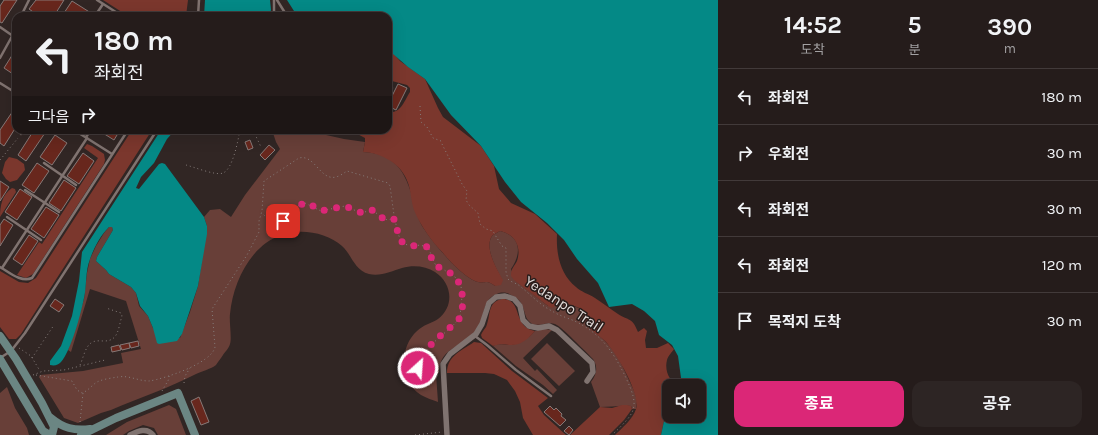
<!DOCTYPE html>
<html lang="ko">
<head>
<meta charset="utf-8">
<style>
  :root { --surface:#251c1b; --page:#2d2524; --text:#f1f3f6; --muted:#a3a1a3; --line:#423a3a; --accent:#db2777 }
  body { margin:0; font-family:Karla,"Noto Sans KR",sans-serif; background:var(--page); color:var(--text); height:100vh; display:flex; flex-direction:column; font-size:15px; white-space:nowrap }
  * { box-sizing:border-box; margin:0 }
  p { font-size:13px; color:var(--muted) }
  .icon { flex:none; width:22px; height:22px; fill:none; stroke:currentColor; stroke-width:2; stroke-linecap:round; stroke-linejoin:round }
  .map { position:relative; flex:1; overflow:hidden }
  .panel { display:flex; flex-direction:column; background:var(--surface); width:380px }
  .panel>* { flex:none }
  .guide { position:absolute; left:12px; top:12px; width:380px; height:122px; border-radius:12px; box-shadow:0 4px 16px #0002,0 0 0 1px var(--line); background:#251c1b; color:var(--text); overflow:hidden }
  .fabs { position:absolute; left:662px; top:379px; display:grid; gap:8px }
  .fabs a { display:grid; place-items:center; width:44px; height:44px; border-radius:8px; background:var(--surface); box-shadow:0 4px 16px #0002,0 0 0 1px var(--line); font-size:20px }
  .pin { position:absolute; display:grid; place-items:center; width:34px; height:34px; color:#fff; margin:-17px; border-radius:8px; box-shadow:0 2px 6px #0006 }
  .me { position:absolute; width:44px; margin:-22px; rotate:26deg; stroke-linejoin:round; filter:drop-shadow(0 0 3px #0008) }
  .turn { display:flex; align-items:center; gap:14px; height:84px; padding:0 16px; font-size:18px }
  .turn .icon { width:52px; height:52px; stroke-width:2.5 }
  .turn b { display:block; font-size:28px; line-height:34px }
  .then { display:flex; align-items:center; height:38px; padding:0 16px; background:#0003; gap:8px; font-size:15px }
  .eta { display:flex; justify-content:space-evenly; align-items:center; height:68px; text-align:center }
  .eta b { font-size:24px; font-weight:700; line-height:28px }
  .action { display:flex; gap:8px; margin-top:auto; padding:8px 16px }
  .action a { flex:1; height:46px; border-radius:12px; background:var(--accent); color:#fff; font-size:16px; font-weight:700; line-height:46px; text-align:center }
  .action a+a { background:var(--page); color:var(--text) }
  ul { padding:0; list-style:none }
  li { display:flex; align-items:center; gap:12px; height:56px; padding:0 16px; border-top:1px solid var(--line) }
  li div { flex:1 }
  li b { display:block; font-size:15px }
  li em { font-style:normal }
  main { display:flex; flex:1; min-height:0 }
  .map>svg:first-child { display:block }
  .green { fill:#683f38 }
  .forest { fill:#7b372d }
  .water { fill:#048986 }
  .building { fill:#68271d; stroke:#877977 }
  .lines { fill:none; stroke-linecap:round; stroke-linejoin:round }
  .path { stroke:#867d7b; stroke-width:1; stroke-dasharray:1 3; stroke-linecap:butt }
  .lane { stroke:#807370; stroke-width:2.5 }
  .street { stroke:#807370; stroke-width:5.5 }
  .secondary { stroke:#6b8683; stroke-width:8 }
  .route { stroke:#db2777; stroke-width:7; stroke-dasharray:0 12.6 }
  .labels { text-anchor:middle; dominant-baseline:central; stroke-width:3; stroke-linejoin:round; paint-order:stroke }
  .street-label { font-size:15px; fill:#e1dad8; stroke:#271c1a }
</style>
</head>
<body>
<main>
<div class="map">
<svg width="718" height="435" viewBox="0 0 718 435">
  <rect width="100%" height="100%" fill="#312624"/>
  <!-- green -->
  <g class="green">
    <path d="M 272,130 L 310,130 L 317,133 L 344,139 L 365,142 L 363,152 C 399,153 407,177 415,206 C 417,212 418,219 421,224 C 424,230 438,248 443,253 C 450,262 468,280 478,282 C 487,284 485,279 495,286 L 502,280 C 497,269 484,248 492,236 C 494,234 498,232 500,231 C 521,236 522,253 511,269 L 515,280 L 548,306 L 563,303 L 582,309 L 588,326 L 604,340 L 613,350 L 620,361 L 635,393 L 637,401 L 636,409 L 632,409 L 631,406 C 620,405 611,407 600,407 L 591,382 C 597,374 598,367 593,359 C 586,352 561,326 555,324 C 547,321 538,328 531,323 C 521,316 528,302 511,295 C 507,292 501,292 497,294 C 482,299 485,316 479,327 C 477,331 473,333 470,336 C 457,349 439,350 439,373 L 436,374 L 438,402 C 433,400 426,398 421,395 C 399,381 399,347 417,331 C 423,325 432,323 438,319 C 455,306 452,283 435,272 C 426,266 413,265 402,268 C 392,271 380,277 369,274 C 354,270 352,255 342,246 C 327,232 300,228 281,235 C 250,246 233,283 230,314 C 229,321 232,339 230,344 C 229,348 225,352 223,355 C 221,358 218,362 216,365 C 211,369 202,371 196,374 C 169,388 139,398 111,410 L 101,413 L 78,423 L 64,418 L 39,377 L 40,375 L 83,371 L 123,363 L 121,353 L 141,349 L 126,301 L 90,289 L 71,352 L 68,350 L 84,299 L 87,273 L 90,259 L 96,246 L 104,233 L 109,227 L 112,227 L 113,230 L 97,257 L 96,261 L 106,270 L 109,274 L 131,287 L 136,293 L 139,306 L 148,316 L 153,328 L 180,338 L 190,312 L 198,286 L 207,226 L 204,217 L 210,210 L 220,209 L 231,217 L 245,195 L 280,149 L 276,142 Z"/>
    <path d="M 545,329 L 552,330 L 523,358 L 535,371 L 537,369 L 557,390 L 553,394 L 543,385 L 516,366 L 493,346 C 499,343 503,345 509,345 C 518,345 529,338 535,331 Z"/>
    <path d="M 547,343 L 575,371 L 559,386 L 531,359 Z"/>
    <path d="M 7,387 L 15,408 L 27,428 L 29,435 L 0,435 L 0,393 Z"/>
    <path d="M 169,405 L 176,409 L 186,435 L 158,435 L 154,428 L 143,425 L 129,431 L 123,435 L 106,435 L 127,422 Z"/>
  </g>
  <!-- forest -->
  <g class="forest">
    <path d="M 103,0 L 188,0 L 186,16 L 128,16 Z"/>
    <path d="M 388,47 L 400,61 L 425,79 L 438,108 L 443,117 L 481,146 L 494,166 L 499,189 L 511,203 L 535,214 L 557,234 C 556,254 560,274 576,287 C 581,292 589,294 595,298 C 603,303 610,309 618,314 C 629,321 632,317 638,332 L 644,328 L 647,331 L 645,340 L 646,348 L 657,348 L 668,343 L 674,349 C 672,352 668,356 667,360 C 664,371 670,385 682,385 L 683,386 L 669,386 L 669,416 L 673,416 L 664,421 L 661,435 L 615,435 C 622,428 633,419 636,409 C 641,394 615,351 605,341 C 600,336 592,332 589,326 C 586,322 584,314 582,309 C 572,305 562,300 552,308 L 548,306 L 514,280 L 511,276 C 511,268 514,267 517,261 C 522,246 514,234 500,231 C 498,232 494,234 492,236 C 484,248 497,269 503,280 L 501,285 L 495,286 C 485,279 487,284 478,282 C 468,280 450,262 443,253 C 432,242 420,225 414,210 C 411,201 411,191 408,183 C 402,164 382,153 363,152 L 365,142 L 365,138 L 350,130 L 388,130 L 388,112 C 401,114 404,101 410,92 L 410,88 L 407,85 L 388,80 Z"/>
    <path d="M 132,130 L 152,130 L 21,334 L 16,339 L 9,339 L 0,327 L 0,271 L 19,282 L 28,283 L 36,278 Z"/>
    <path d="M 87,144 L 92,146 L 104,154 L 105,160 L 104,164 L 33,274 L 26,278 L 17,275 L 39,242 L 42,244 L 98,158 L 84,148 Z"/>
    <path d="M 9,157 L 17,159 L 24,164 L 25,170 L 17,180 L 10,182 L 6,179 L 2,173 L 5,162 Z"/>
    <path d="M 12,188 L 15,189 L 16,192 L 0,217 C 0,205 2,195 12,188 Z"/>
    <path d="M 502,299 C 524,299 511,326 535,331 C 528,339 521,346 509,345 C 503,344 499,344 493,346 L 482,338 L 481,335 C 482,332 484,330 486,327 C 491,316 487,302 502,299 Z"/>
    <path d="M 474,342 L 481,343 L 512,371 L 548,398 L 538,406 L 544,415 L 566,435 L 533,435 L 523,418 L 520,402 L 515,391 L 507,380 L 494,374 L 485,373 L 447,373 C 447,356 461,351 474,342 Z"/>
    <path d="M 622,405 L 627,405 L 631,406 L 632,409 L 624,420 L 609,435 L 570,435 L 600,407 L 612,408 Z"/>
  </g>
  <!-- water -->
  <g class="water">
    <path d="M 205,0 L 270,0 L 271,10 L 269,16 L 204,16 Z"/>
    <path d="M 287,0 L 718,0 L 718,435 L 661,435 L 664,421 L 673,416 L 699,416 L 699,386 L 683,386 L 682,385 L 678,356 L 672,345 L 659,335 L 655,321 L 644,311 L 632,304 L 609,307 L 598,283 L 577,259 L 564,240 L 547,223 L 521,202 L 505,182 L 481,146 L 451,115 L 425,79 L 408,67 L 393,54 L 388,47 L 388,16 L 301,16 L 294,11 Z"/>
    <path d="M 161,130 L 175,130 L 167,139 L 154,163 L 141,177 L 136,188 L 139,189 L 159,164 L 162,163 L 165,164 L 204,217 L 207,226 L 207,234 L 198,286 L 182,334 L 177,341 L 159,344 L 157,343 L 153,328 L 148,316 L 140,306 L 136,293 L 131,287 L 109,274 L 106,270 L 96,261 L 97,257 L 113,230 L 112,227 L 109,227 C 100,236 94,248 90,259 C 85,272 87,285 84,298 C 81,313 71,351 61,362 C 58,365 55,366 50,365 L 50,361 L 61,346 L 72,316 L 79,281 L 82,252 Z"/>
  </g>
  <!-- building -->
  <g class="building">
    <path d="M 4,0 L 17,0 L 2,23 L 0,22 L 0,6 Z"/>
    <path d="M 36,0 L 64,0 L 54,16 L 39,16 L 29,9 Z"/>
    <path d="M 72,1 L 91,13 L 89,16 L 62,16 Z"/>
    <path d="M 16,49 L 16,69 L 13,74 L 4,68 Z"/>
    <path d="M 398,84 L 407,88 L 396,110 L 388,106 L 388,104 Z"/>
    <path d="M 15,108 L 16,109 L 16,127 L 4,146 L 0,143 L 0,130 Z"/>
    <path d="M 34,130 L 47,130 L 26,161 L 18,155 Z"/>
    <path d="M 98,130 L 120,130 L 114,140 Z"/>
    <path d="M 55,135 L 67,143 L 52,165 L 40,157 Z"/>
    <path d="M 250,140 L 253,148 L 248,150 L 245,142 Z"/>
    <path d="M 269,145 L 275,150 L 265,160 L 260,155 Z"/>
    <path d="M 83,153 L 94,161 L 79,184 L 67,176 Z"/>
    <path d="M 37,163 L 49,171 L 34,193 L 22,185 Z"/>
    <path d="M 64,180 L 76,188 L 61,211 L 49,203 Z"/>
    <path d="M 0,181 L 9,187 L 0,201 Z"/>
    <path d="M 20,189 L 32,197 L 17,220 L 5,212 Z"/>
    <path d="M 46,207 L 59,215 L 44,238 L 31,229 Z"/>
    <path d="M 4,219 L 13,225 L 0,246 L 0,225 Z"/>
    <path d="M 29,235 L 38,241 L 22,265 L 13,259 Z"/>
    <path d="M 55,299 L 64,305 L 59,312 L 50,306 Z"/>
    <path d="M 138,341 L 139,346 L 131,348 L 129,343 Z"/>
    <path d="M 129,343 L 130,348 L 122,350 L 120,345 Z"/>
    <path d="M 119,345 L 121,350 L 112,352 L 111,347 Z"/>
    <path d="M 199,397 L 209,422 L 201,425 L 191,401 Z"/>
    <path d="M 550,406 L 554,410 L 556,408 L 562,414 L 561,416 L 566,420 L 560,426 L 544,412 Z"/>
    <path d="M 569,426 L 573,430 L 569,435 L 564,431 Z"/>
  </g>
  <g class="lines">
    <!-- path -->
    <g class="path">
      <path d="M 420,106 L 421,122 L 427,127 L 433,138 L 441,141 L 442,144 L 462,184 L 467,191 L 466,200 L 469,205 L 478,213 L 480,224 L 486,229 L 493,231 C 496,237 499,241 502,246 L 506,248 L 506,272 L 508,279 C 512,283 517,283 521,287 C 531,295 540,305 552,311 C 561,317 573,319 582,325 C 604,337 616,357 626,378 C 640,408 636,412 612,435"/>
      <path d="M 253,130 L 261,147"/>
      <path d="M 0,160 L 18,138"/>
      <path d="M 186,165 C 194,167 216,176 223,173 C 233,169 238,140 240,130"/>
      <path d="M 394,216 C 397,225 397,243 408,245 C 415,245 421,245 428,247 L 435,264 L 455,277 L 461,286 L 462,296 L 460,317 C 450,333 416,349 419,370 L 424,375 L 438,375"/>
      <path d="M 19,348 L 31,356 L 40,371"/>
      <path d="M 32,358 L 54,325"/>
      <path d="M 80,365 C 83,359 85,347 91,343 C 95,340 100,341 104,341 C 119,341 118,328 122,316 L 121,313 L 106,308"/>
      <path d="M 33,375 L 43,371 L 64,370 L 105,360"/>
      <path d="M 36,375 L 72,381 L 77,390 L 82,393 C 88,391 92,385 97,382 C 103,379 112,378 118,377 C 129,375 138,381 149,381 C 164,379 212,363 215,347 L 212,309 L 247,255 L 259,232 L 259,221 L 262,211 L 264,181 L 299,158 C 315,154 320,181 336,177 C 340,176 344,173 347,171 L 388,183 L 390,186 L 394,215 L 391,219 C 383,222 379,214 372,210 L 361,213 L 345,206 L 321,211 L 305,203 C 295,204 288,219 277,224 L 271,222 L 262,213"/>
      <path d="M 184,383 L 185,376 L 190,368"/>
      <path d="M 162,391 L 169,379 L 169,376"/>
      <path d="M 80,422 L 83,393"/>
      <path d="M 415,435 L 442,432"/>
    </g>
    <!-- lane -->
    <g class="lane">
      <path d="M 97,0 L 122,16"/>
      <path d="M 277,0 L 287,16"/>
      <path d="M 21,16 L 29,0"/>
      <path d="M 95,16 L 103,4"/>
      <path d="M 198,16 L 199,0"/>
      <path d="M 272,16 L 274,12 L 274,0"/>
      <path d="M 0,27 L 13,36"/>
      <path d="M 0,58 L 16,29"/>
      <path d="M 0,83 L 16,93"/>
      <path d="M 388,86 L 392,88"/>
      <path d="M 74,130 L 112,154"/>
      <path d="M 21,134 L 23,130"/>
      <path d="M 86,137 L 91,130"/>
      <path d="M 44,163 L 76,185"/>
      <path d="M 25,190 L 59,212"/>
      <path d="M 7,217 L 41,240"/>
      <path d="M 0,267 C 9,272 21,283 32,278 L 128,130"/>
      <path d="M 2,268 L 87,138"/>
      <path d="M 475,336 L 487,345 L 516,370 L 551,396"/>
      <path d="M 0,358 L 11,351 L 25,333 L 157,130"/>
    </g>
    <!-- street -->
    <g class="street">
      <path d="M 130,435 C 138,431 147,427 153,435"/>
      <path d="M 447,435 L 443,364 L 450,354 L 476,334 L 482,324 L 489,303 L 496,297 L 505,296 L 514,299 L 520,306 L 523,320 L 529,326 L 538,328 L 549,326 L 557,330 L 592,363 L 593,372 L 587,381"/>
    </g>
    <!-- secondary -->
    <g class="secondary">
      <path d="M 0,336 L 16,359 L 42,403 L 54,427 L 52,435"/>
      <path d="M 0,359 L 43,431 L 50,435"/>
      <path d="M 51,418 C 63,428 74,431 90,429"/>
      <path d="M 81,435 L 116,418 L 178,393 L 195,435"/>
    </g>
  </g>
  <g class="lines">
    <!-- route -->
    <path class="route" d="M 283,221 L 303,203 L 308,203 L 321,211 L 345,206 L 362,213 L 372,210 L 385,220 L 393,219 L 396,220 C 397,226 397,234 400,239 C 404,248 420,245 428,247 C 430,252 431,260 435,264 C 439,269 448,271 453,275 C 464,284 465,308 459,319 C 445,334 422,346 418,368"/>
  </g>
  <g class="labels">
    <!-- street labels -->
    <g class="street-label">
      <text transform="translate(564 304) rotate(33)">Yedanpo Trail</text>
    </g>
  </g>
</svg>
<div class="fabs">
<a><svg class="icon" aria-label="sound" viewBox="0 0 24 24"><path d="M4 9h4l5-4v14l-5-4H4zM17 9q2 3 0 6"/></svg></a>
</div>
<div class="pin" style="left:283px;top:221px;background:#d93025"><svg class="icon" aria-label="arrive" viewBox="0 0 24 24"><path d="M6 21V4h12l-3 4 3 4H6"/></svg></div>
<svg class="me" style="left:418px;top:368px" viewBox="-20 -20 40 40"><circle r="17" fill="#db2777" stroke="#fff" stroke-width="3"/><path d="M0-11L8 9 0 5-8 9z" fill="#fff"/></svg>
<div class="guide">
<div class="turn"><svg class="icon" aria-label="left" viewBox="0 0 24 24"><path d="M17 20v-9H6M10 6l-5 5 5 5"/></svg><div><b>180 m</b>좌회전</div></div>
<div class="then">그다음<svg class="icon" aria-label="right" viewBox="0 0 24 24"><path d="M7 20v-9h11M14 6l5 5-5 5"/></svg></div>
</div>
</div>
<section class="panel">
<div class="eta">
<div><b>14:52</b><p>도착</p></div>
<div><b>5</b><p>분</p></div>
<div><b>390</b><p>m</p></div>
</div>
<ul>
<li><svg class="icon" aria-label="left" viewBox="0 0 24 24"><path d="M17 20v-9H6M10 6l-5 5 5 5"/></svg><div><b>좌회전</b></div><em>180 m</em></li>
<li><svg class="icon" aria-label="right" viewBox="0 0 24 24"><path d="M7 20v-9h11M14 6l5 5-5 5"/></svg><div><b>우회전</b></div><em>30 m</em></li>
<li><svg class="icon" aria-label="left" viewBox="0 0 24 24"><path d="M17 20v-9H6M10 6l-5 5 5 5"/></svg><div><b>좌회전</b></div><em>30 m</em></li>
<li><svg class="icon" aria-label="left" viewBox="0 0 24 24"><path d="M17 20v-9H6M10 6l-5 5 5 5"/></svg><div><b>좌회전</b></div><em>120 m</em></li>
<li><svg class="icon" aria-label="arrive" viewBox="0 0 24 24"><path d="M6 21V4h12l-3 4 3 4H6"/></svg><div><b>목적지 도착</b></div><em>30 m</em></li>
</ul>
<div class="action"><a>종료</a><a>공유</a></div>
</section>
</main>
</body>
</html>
